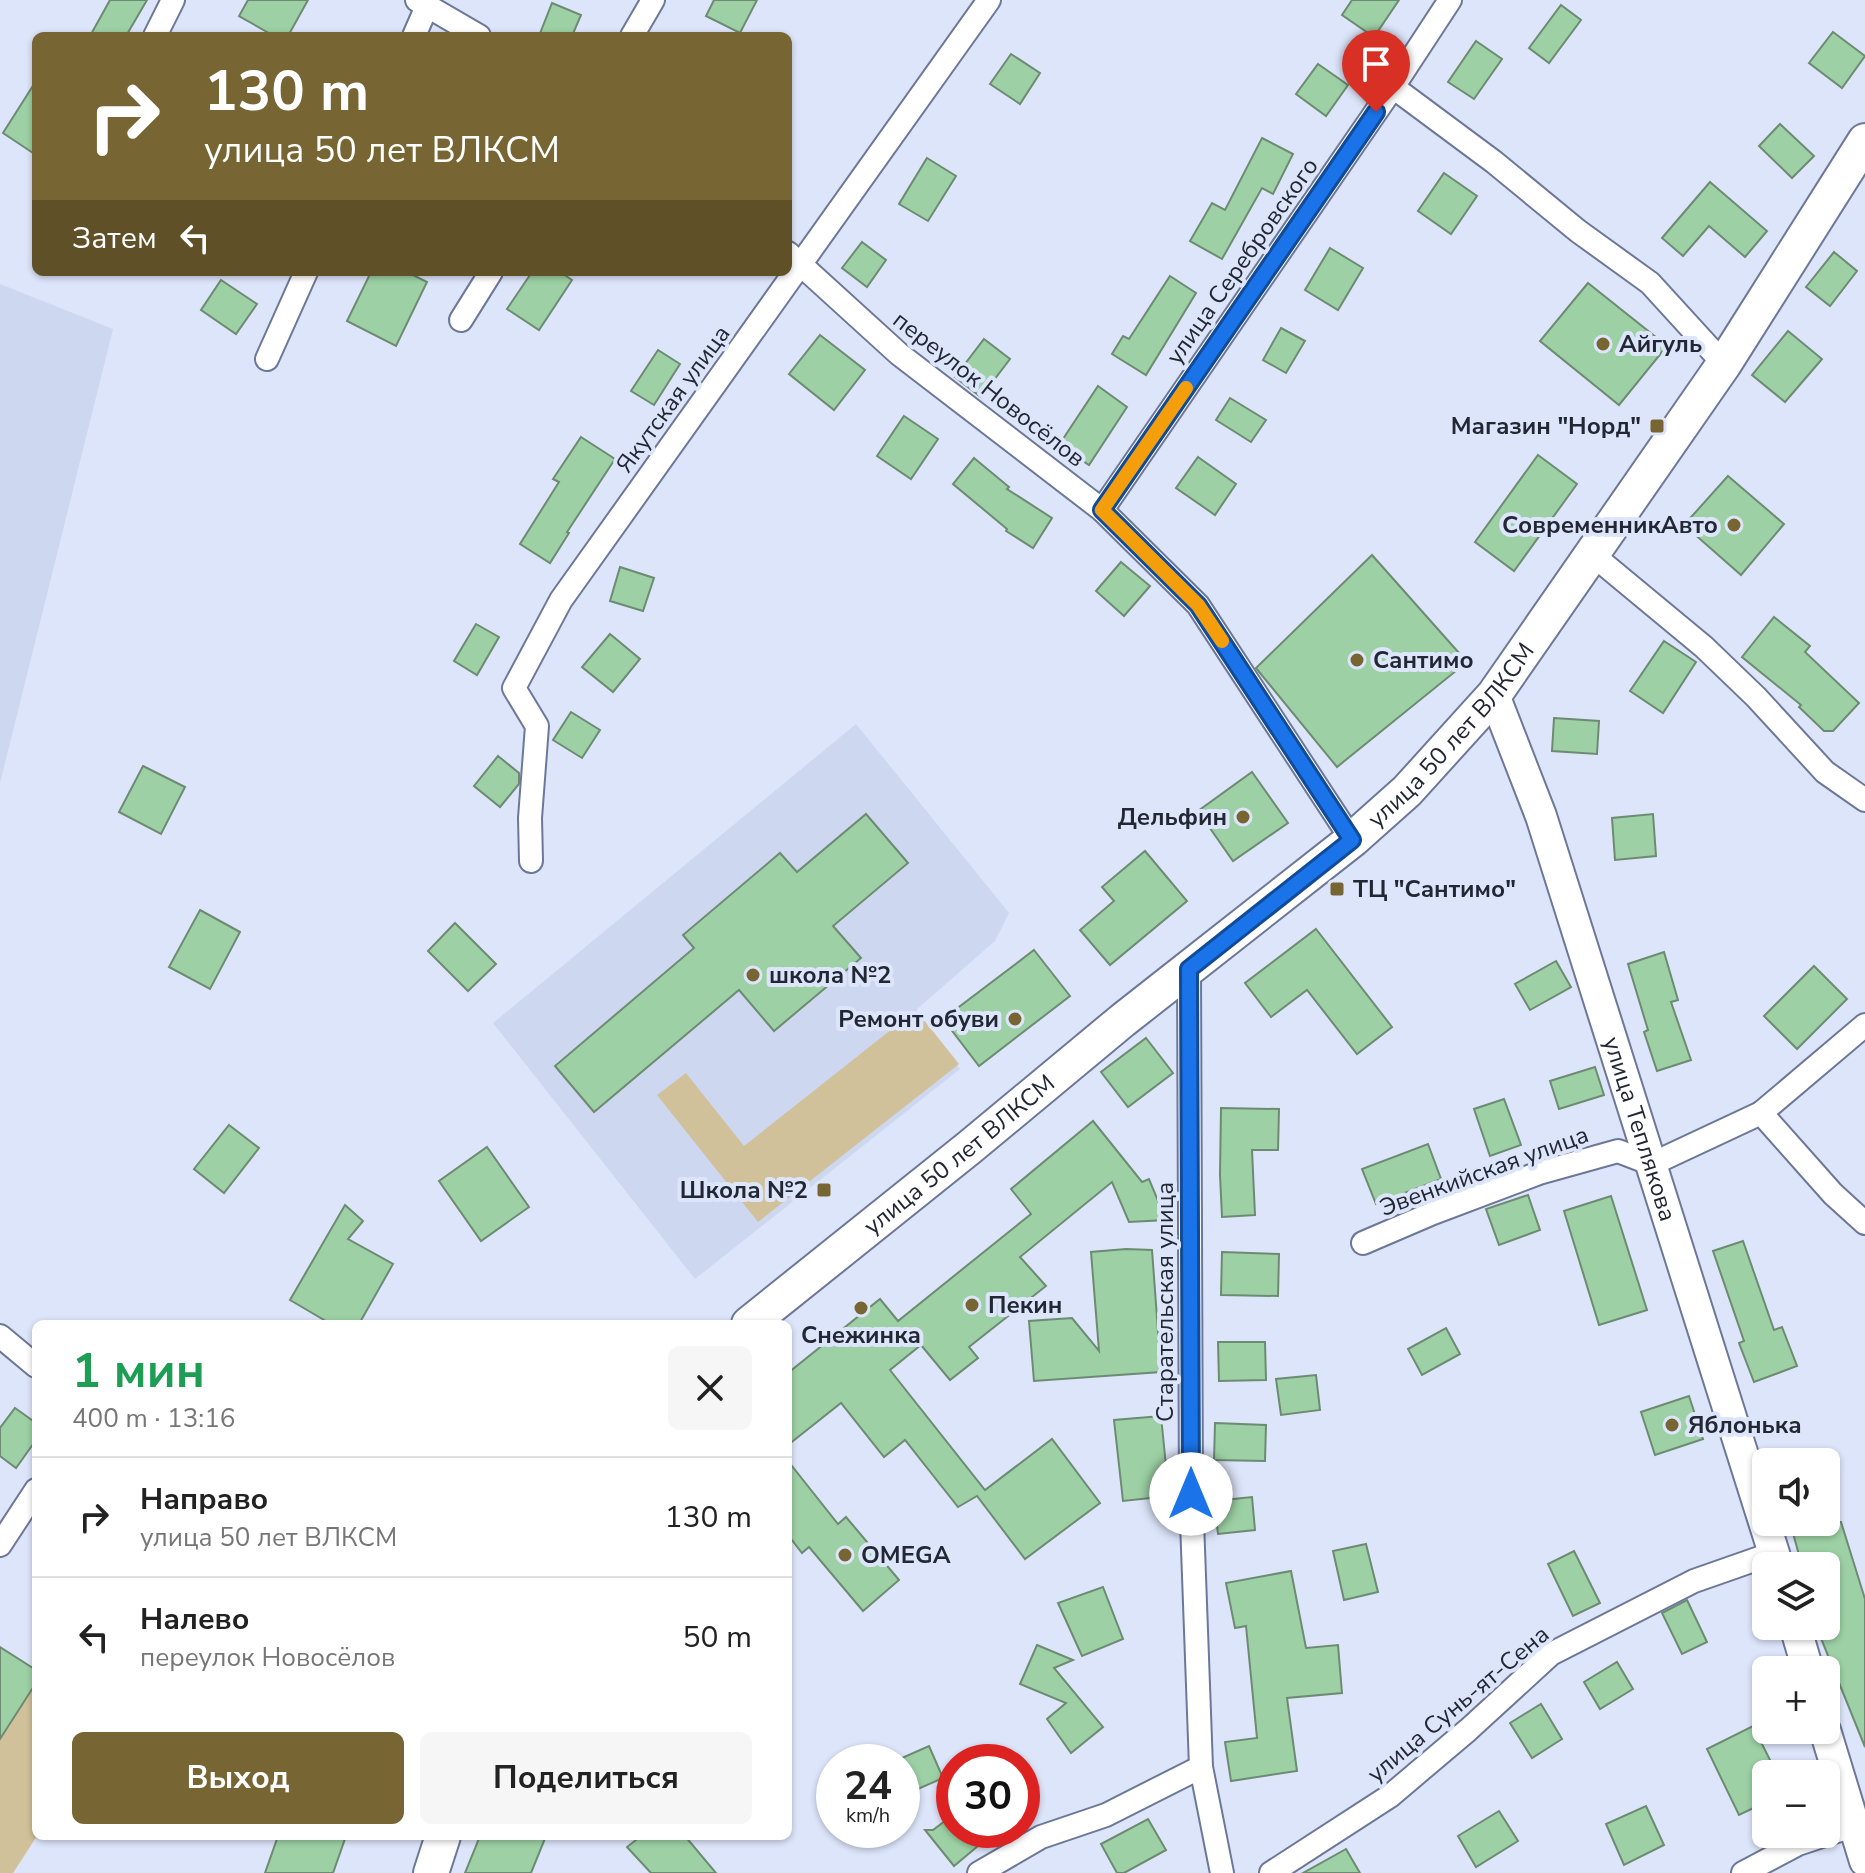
<!DOCTYPE html>
<html lang="ru">
<head>
<meta charset="utf-8">
<style>
  :root { --surface:#fff; --page:#f6f6f6; --text:#222; --muted:#767676; --line:#e0e0e0; --accent:#776533 }
  body { margin:0; font-family:"Nunito Sans",sans-serif; background:var(--page); color:var(--text); height:100vh; display:flex; flex-direction:column; font-size:30px; white-space:nowrap }
  * { box-sizing:border-box; margin:0 }
  p { font-size:26px; color:var(--muted) }
  .icon { flex:none; width:44px; height:44px; fill:none; stroke:currentColor; stroke-width:2; stroke-linecap:round; stroke-linejoin:round }
  .map { position:relative; flex:1; overflow:hidden }
  .details { position:absolute; left:32px; top:1320px; width:760px; height:520px; display:flex; flex-direction:column; background:var(--surface); border-radius:12px; box-shadow:0 2px 6px #0004 }
  .details>* { flex:none }
  .guide { position:absolute; left:32px; top:32px; width:760px; height:244px; border-radius:12px; box-shadow:0 2px 6px #0004; background:#776533; color:#fff; overflow:hidden }
  .controls { position:absolute; left:1752px; top:1448px; display:grid; gap:16px }
  .controls a { display:grid; place-items:center; width:88px; height:88px; border-radius:12px; background:var(--surface); box-shadow:0 2px 6px #0004; font-size:40px }
  .speed { position:absolute; left:816px; top:1744px; display:flex; gap:16px; font-size:40px; font-weight:700; text-align:center }
  .speed>* { display:grid; place-content:center; width:104px; height:104px; border-radius:50%; background:var(--surface); box-shadow:0 2px 6px #0004; line-height:1 }
  .speed small { font-size:20px; font-weight:400 }
  .speed .limit { border:12px solid #d22; background:#fff; color:#111 }
  .pin { position:absolute; display:grid; place-items:center; width:68px; height:68px; color:#fff; margin:-82px -34px; border-radius:50% 50% 50% 0; rotate:-45deg; box-shadow:0 0 8px #0007 }
  .pin .icon { rotate:45deg }
  .me { position:absolute; width:88px; margin:-44px; rotate:0deg; stroke-linejoin:round; filter:drop-shadow(0 0 6px #0008) }
  .turn { display:flex; align-items:center; gap:28px; height:168px; padding:0 40px; font-size:36px }
  .turn .icon { width:104px; height:104px; stroke-width:2.5 }
  .turn b { display:block; font-size:56px; line-height:68px }
  .then { display:flex; align-items:center; height:76px; padding:0 40px; background:#0003; gap:16px; font-size:30px }
  .round { display:grid; place-items:center; flex:none; width:84px; height:84px; border-radius:12px; background:var(--page) }
  .headline { display:flex; align-items:center; justify-content:space-between; height:136px; padding:0 40px }
  h1 { font-size:48px; font-weight:700; line-height:60px; color:#1e9e55 }
  .button { display:flex; gap:16px; margin-top:auto; padding:16px 40px }
  .button a { flex:1; height:92px; border-radius:12px; background:var(--accent); color:#fff; font-size:32px; font-weight:700; line-height:92px; text-align:center }
  .button a+a { background:var(--page); color:var(--text) }
  ul { padding:0; list-style:none }
  li { display:flex; align-items:center; gap:24px; height:120px; padding:0 40px; border-top:2px solid var(--line) }
  li div { flex:1 }
  li b { display:block; font-size:30px }
  li em { font-style:normal }
  .map>svg:first-child { display:block }
  .built { fill:#cdd7f0 }
  .green { fill:#d1c19a }
  .building { fill:#9dd1a5; stroke:#6d8b72; stroke-width:2 }
  .lines { fill:none; stroke-linecap:round; stroke-linejoin:round }
  .street-casing { stroke:#6d7898; stroke-width:26 }
  .secondary-casing { stroke:#6d7898; stroke-width:34 }
  .primary-casing { stroke:#6d7898; stroke-width:38 }
  .street { stroke:#fff; stroke-width:22 }
  .secondary { stroke:#fff; stroke-width:30 }
  .primary { stroke:#fff; stroke-width:34 }
  .route-casing { stroke:#114b97; stroke-width:20 }
  .route { stroke:#1a73e8; stroke-width:14 }
  .slow { stroke:#f59e0b; stroke-width:14 }
  .poi-dot { fill:#776533; stroke:#dde5fa; stroke-width:3 }
  .labels { text-anchor:middle; dominant-baseline:central; stroke-width:8; stroke-linejoin:round; paint-order:stroke }
  .street-label { font-size:24px; fill:#222734; stroke:#dde5fa }
  .poi-label { font-size:24px; font-weight:bold; fill:#222734; stroke:#dde5fa; text-anchor:start }
</style>
</head>
<body>
<div class="map">
<svg width="1865" height="1873" viewBox="0 0 1865 1873">
  <rect width="100%" height="100%" fill="#dde5fa"/>
  <!-- built -->
  <g class="built">
    <path d="M 0,284 L 113,329 L 0,783 Z"/>
    <path d="M 856,724 L 1009,913 L 995,941 L 916,1010 L 960,1069 L 695,1279 L 493,1023 Z"/>
  </g>
  <!-- green -->
  <g class="green">
    <path d="M 916,1010 L 959,1064 L 758,1222 L 657,1095 L 686,1073 L 744,1146 Z"/>
    <path d="M 36,1682 L 37,1836 L 13,1873 L 0,1873 L 0,1737 Z"/>
  </g>
  <!-- building -->
  <g class="building">
    <path d="M 110,0 L 147,0 L 126,36 L 90,36 Z"/>
    <path d="M 248,0 L 308,0 L 288,36 L 274,36 L 239,16 Z"/>
    <path d="M 714,0 L 757,0 L 740,33 L 706,16 Z"/>
    <path d="M 1352,0 L 1399,0 L 1374,37 L 1342,15 Z"/>
    <path d="M 552,3 L 581,15 L 572,36 L 539,36 Z"/>
    <path d="M 1561,5 L 1581,20 L 1549,63 L 1529,48 Z"/>
    <path d="M 1833,32 L 1865,56 L 1842,88 L 1809,63 Z"/>
    <path d="M 1476,41 L 1502,59 L 1474,99 L 1448,82 Z"/>
    <path d="M 1011,54 L 1040,73 L 1020,104 L 990,84 Z"/>
    <path d="M 1318,64 L 1348,85 L 1326,116 L 1296,94 Z"/>
    <path d="M 36,81 L 36,155 L 3,133 Z"/>
    <path d="M 1780,124 L 1814,156 L 1792,178 L 1759,146 Z"/>
    <path d="M 1262,138 L 1293,154 L 1273,194 L 1262,188 L 1222,259 L 1190,241 L 1212,203 L 1225,210 Z"/>
    <path d="M 927,158 L 956,176 L 928,221 L 899,204 Z"/>
    <path d="M 1444,173 L 1477,196 L 1451,234 L 1418,211 Z"/>
    <path d="M 1710,182 L 1767,231 L 1745,257 L 1709,226 L 1683,256 L 1662,238 Z"/>
    <path d="M 862,242 L 886,260 L 867,287 L 842,268 Z"/>
    <path d="M 1330,248 L 1363,268 L 1338,310 L 1305,290 Z"/>
    <path d="M 1834,252 L 1857,271 L 1830,306 L 1806,287 Z"/>
    <path d="M 371,272 L 407,272 L 427,282 L 396,346 L 347,321 Z"/>
    <path d="M 532,272 L 560,272 L 572,280 L 539,330 L 507,309 Z"/>
    <path d="M 1170,276 L 1196,293 L 1146,375 L 1112,354 L 1123,336 L 1129,339 Z"/>
    <path d="M 221,280 L 257,304 L 236,334 L 201,310 Z"/>
    <path d="M 1588,283 L 1667,346 L 1619,405 L 1540,341 Z"/>
    <path d="M 1281,328 L 1305,341 L 1286,373 L 1263,360 Z"/>
    <path d="M 1788,331 L 1822,359 L 1785,402 L 1752,375 Z"/>
    <path d="M 820,335 L 865,370 L 834,410 L 789,374 Z"/>
    <path d="M 984,339 L 1010,359 L 981,397 L 955,377 Z"/>
    <path d="M 658,350 L 680,364 L 654,405 L 631,391 Z"/>
    <path d="M 1098,386 L 1127,407 L 1089,465 L 1059,445 Z"/>
    <path d="M 1230,398 L 1266,420 L 1251,442 L 1216,420 Z"/>
    <path d="M 904,416 L 938,439 L 911,479 L 877,456 Z"/>
    <path d="M 581,437 L 615,459 L 567,532 L 569,533 L 550,563 L 520,544 L 559,482 L 553,479 Z"/>
    <path d="M 1538,455 L 1577,484 L 1514,571 L 1475,542 Z"/>
    <path d="M 1198,457 L 1236,484 L 1215,515 L 1176,488 Z"/>
    <path d="M 974,458 L 1009,487 L 1007,489 L 1052,518 L 1033,548 L 1006,531 L 1007,529 L 953,484 Z"/>
    <path d="M 1728,476 L 1784,524 L 1741,575 L 1684,525 Z"/>
    <path d="M 1372,555 L 1467,662 L 1337,767 L 1256,668 Z"/>
    <path d="M 1121,562 L 1150,586 L 1124,616 L 1096,591 Z"/>
    <path d="M 620,567 L 654,578 L 643,611 L 610,601 Z"/>
    <path d="M 1774,617 L 1810,646 L 1805,652 L 1859,703 L 1833,731 L 1824,731 L 1799,707 L 1801,705 L 1742,657 Z"/>
    <path d="M 476,624 L 499,637 L 477,675 L 454,661 Z"/>
    <path d="M 610,634 L 640,659 L 613,692 L 582,667 Z"/>
    <path d="M 1664,641 L 1696,662 L 1663,713 L 1630,691 Z"/>
    <path d="M 571,712 L 600,730 L 582,758 L 553,740 Z"/>
    <path d="M 1554,718 L 1599,721 L 1597,754 L 1552,751 Z"/>
    <path d="M 498,756 L 519,773 L 519,784 L 500,807 L 474,786 Z"/>
    <path d="M 143,766 L 185,787 L 161,834 L 119,812 Z"/>
    <path d="M 1252,772 L 1288,823 L 1233,861 L 1198,811 Z"/>
    <path d="M 866,814 L 908,863 L 833,926 L 861,958 L 774,1031 L 739,990 L 594,1112 L 555,1066 L 694,948 L 683,935 L 780,853 L 797,872 Z"/>
    <path d="M 1653,814 L 1656,856 L 1615,860 L 1612,818 Z"/>
    <path d="M 1145,851 L 1187,901 L 1110,965 L 1080,930 L 1114,901 L 1102,887 Z"/>
    <path d="M 200,910 L 240,932 L 210,989 L 169,967 Z"/>
    <path d="M 455,923 L 496,964 L 468,991 L 428,951 Z"/>
    <path d="M 1316,929 L 1392,1027 L 1357,1054 L 1307,990 L 1271,1017 L 1245,983 Z"/>
    <path d="M 1034,950 L 1070,996 L 979,1066 L 943,1019 Z"/>
    <path d="M 1664,952 L 1678,1000 L 1671,1002 L 1691,1060 L 1657,1071 L 1644,1032 L 1648,1030 L 1628,964 Z"/>
    <path d="M 1556,961 L 1571,987 L 1530,1010 L 1515,984 Z"/>
    <path d="M 1814,966 L 1847,999 L 1797,1049 L 1764,1016 Z"/>
    <path d="M 1146,1038 L 1173,1073 L 1128,1107 L 1101,1072 Z"/>
    <path d="M 1595,1067 L 1604,1095 L 1559,1109 L 1550,1081 Z"/>
    <path d="M 1504,1099 L 1521,1145 L 1490,1156 L 1474,1109 Z"/>
    <path d="M 1221,1108 L 1279,1109 L 1278,1150 L 1252,1150 L 1255,1215 L 1222,1217 L 1220,1175 Z"/>
    <path d="M 1093,1121 L 1142,1182 L 1149,1179 L 1166,1220 L 1129,1222 L 1112,1182 L 1020,1257 L 1046,1286 L 969,1347 L 978,1358 L 950,1380 L 921,1345 L 890,1370 L 985,1490 L 1052,1439 L 1100,1503 L 1025,1559 L 977,1496 L 958,1507 L 905,1440 L 884,1457 L 841,1403 L 788,1445 L 788,1373 L 880,1299 L 898,1321 L 1031,1214 L 1011,1189 Z"/>
    <path d="M 229,1125 L 259,1148 L 224,1193 L 194,1169 Z"/>
    <path d="M 1428,1144 L 1441,1179 L 1376,1204 L 1362,1169 Z"/>
    <path d="M 487,1147 L 529,1207 L 481,1241 L 439,1181 Z"/>
    <path d="M 1528,1195 L 1540,1230 L 1499,1245 L 1486,1209 Z"/>
    <path d="M 1611,1196 L 1647,1310 L 1599,1325 L 1564,1211 Z"/>
    <path d="M 345,1205 L 363,1221 L 348,1239 L 393,1264 L 359,1324 L 331,1324 L 290,1300 Z"/>
    <path d="M 1743,1241 L 1774,1330 L 1782,1327 L 1797,1366 L 1754,1382 L 1739,1343 L 1744,1341 L 1713,1251 Z"/>
    <path d="M 1126,1249 L 1152,1250 L 1161,1372 L 1034,1381 L 1029,1321 L 1072,1318 L 1099,1351 L 1091,1252 Z"/>
    <path d="M 1222,1252 L 1279,1254 L 1278,1296 L 1221,1295 Z"/>
    <path d="M 1446,1328 L 1460,1354 L 1422,1375 L 1408,1349 Z"/>
    <path d="M 1218,1342 L 1265,1342 L 1266,1380 L 1219,1381 Z"/>
    <path d="M 1316,1375 L 1320,1410 L 1281,1415 L 1276,1379 Z"/>
    <path d="M 1689,1396 L 1703,1439 L 1655,1455 L 1641,1412 Z"/>
    <path d="M 15,1408 L 36,1423 L 36,1440 L 16,1468 L 0,1456 L 0,1428 Z"/>
    <path d="M 1161,1416 L 1169,1496 L 1123,1501 L 1114,1420 Z"/>
    <path d="M 1215,1423 L 1266,1425 L 1265,1461 L 1214,1460 Z"/>
    <path d="M 788,1461 L 838,1524 L 846,1517 L 899,1580 L 863,1611 L 809,1547 L 802,1553 L 788,1535 Z"/>
    <path d="M 1252,1497 L 1255,1530 L 1218,1534 L 1214,1501 Z"/>
    <path d="M 1790,1522 L 1841,1522 L 1865,1599 L 1865,1747 L 1816,1626 L 1826,1626 L 1826,1566 L 1802,1566 Z"/>
    <path d="M 1366,1544 L 1378,1592 L 1344,1600 L 1333,1551 Z"/>
    <path d="M 1574,1551 L 1600,1603 L 1573,1616 L 1548,1564 Z"/>
    <path d="M 1291,1571 L 1306,1648 L 1338,1645 L 1342,1693 L 1287,1698 L 1297,1771 L 1231,1781 L 1225,1742 L 1257,1738 L 1246,1626 L 1235,1628 L 1226,1583 Z"/>
    <path d="M 1103,1587 L 1123,1639 L 1082,1656 L 1058,1603 Z"/>
    <path d="M 1687,1600 L 1707,1642 L 1682,1654 L 1662,1613 Z"/>
    <path d="M 1037,1645 L 1073,1660 L 1054,1668 L 1103,1727 L 1071,1753 L 1047,1719 L 1066,1703 L 1020,1684 Z"/>
    <path d="M 0,1647 L 36,1670 L 36,1683 L 0,1739 Z"/>
    <path d="M 1617,1662 L 1633,1689 L 1600,1709 L 1584,1682 Z"/>
    <path d="M 1541,1704 L 1562,1739 L 1532,1758 L 1510,1723 Z"/>
    <path d="M 1753,1726 L 1777,1774 L 1766,1774 L 1766,1802 L 1739,1815 L 1707,1749 Z"/>
    <path d="M 929,1746 L 943,1778 L 902,1796 L 902,1758 Z"/>
    <path d="M 1646,1806 L 1664,1845 L 1624,1865 L 1606,1824 Z"/>
    <path d="M 1499,1811 L 1518,1841 L 1476,1867 L 1458,1836 Z"/>
    <path d="M 954,1814 L 954,1830 L 997,1830 L 954,1866 L 925,1830 L 933,1830 Z"/>
    <path d="M 1148,1819 L 1166,1850 L 1124,1873 L 1117,1873 L 1101,1844 Z"/>
    <path d="M 278,1836 L 346,1836 L 333,1873 L 265,1873 Z"/>
    <path d="M 480,1836 L 546,1836 L 531,1873 L 465,1873 Z"/>
    <path d="M 641,1836 L 685,1836 L 716,1873 L 651,1873 L 627,1847 Z"/>
    <path d="M 1346,1849 L 1360,1873 L 1303,1873 Z"/>
  </g>
  <g class="lines">
    <defs>
      <g id="street">
        <path d="M 417,0 L 479,36"/>
        <path d="M 155,36 L 173,0"/>
        <path d="M 414,36 L 427,6"/>
        <path d="M 632,36 L 653,0"/>
        <path d="M 1393,87 L 1494,162 L 1578,231 L 1650,283 L 1724,364"/>
        <path d="M 788,253 L 899,354 L 1102,510 L 1198,605 L 1352,840"/>
        <path d="M 461,320 L 491,272"/>
        <path d="M 267,359 L 306,272"/>
        <path d="M 1102,510 L 1393,87 L 1450,0"/>
        <path d="M 1593,555 L 1704,647 L 1756,697 L 1825,772 L 1865,800"/>
        <path d="M 531,861 L 530,818 L 537,726 L 514,688 L 561,600 L 989,0"/>
        <path d="M 1189,969 L 1191,1494 L 1201,1767 L 1222,1873"/>
        <path d="M 1761,1113 L 1833,1194 L 1865,1223"/>
        <path d="M 1363,1243 L 1433,1213 L 1539,1173 L 1618,1151 L 1652,1164 L 1761,1113 L 1865,1025"/>
        <path d="M 0,1336 L 36,1366"/>
        <path d="M 0,1545 L 36,1490"/>
        <path d="M 979,1873 L 1041,1837 L 1106,1815 L 1201,1767"/>
        <path d="M 1271,1873 L 1390,1796 L 1468,1730 L 1551,1654 L 1694,1581 L 1774,1553"/>
        <path d="M 1743,1873 L 1798,1844 L 1852,1826"/>
      </g>
      <g id="secondary">
        <path id="s1" d="M 1494,695 L 1541,816 L 1778,1566"/>
        <path d="M 1795,1626 L 1808,1670"/>
        <path d="M 1825,1730 L 1865,1861"/>
      </g>
      <g id="primary">
        <path id="s2" d="M 749,1324 L 970,1147 L 1123,1020 L 1352,840 L 1407,791 L 1494,695 L 1724,364 L 1865,141"/>
        <path d="M 431,1873 L 443,1836"/>
      </g>
    </defs>
    <!-- street casing -->
    <use href="#street" class="street-casing"/>
    <!-- secondary casing -->
    <use href="#secondary" class="secondary-casing"/>
    <!-- primary casing -->
    <use href="#primary" class="primary-casing"/>
    <!-- street -->
    <use href="#street" class="street"/>
    <!-- secondary -->
    <use href="#secondary" class="secondary"/>
    <!-- primary -->
    <use href="#primary" class="primary"/>
  </g>
  <g class="lines">
    <defs>
      <path id="route" d="M 1191,1494 L 1189,969 L 1352,840 L 1198,605 L 1102,510 L 1376,112"/>
    </defs>
    <!-- route casing -->
    <use href="#route" class="route-casing"/>
    <!-- route -->
    <use href="#route" class="route"/>
    <!-- slow -->
    <path class="slow" d="M 1186,388 L 1102,510 L 1198,605 L 1222,641"/>
  </g>
  <!-- markers -->
  <g class="poi-dot">
    <circle cx="1603" cy="344" r="8"/>
    <rect x="1649" y="418" width="16" height="16" rx="4"/>
    <circle cx="1734" cy="525" r="8"/>
    <circle cx="1357" cy="660" r="8"/>
    <circle cx="1243" cy="817" r="8"/>
    <rect x="1329" y="881" width="16" height="16" rx="4"/>
    <circle cx="753" cy="975" r="8"/>
    <circle cx="1015" cy="1019" r="8"/>
    <rect x="816" y="1182" width="16" height="16" rx="4"/>
    <circle cx="972" cy="1305" r="8"/>
    <circle cx="861" cy="1308" r="8"/>
    <circle cx="1672" cy="1425" r="8"/>
    <circle cx="845" cy="1555" r="8"/>
  </g>
  <g class="labels">
    <!-- street labels -->
    <g class="street-label">
      <text transform="translate(1242 261) rotate(-55)">улица Серебровского</text>
      <text transform="translate(989 389) rotate(38)">переулок Новосёлов</text>
      <text transform="translate(673 399) rotate(-54)">Якутская улица</text>
      <text stroke="none"><textPath href="#s2" startOffset="918">улица 50 лет ВЛКСМ</textPath></text>
      <text stroke="none"><textPath href="#s1" startOffset="458">улица Теплякова</textPath></text>
      <text stroke="none"><textPath href="#s2" startOffset="270">улица 50 лет ВЛКСМ</textPath></text>
      <text transform="translate(1484 1171) rotate(-20)">Эвенкийская улица</text>
      <text transform="translate(1165 1302) rotate(-90)">Старательская улица</text>
      <text transform="translate(1458 1704) rotate(-40)">улица Сунь-ят-Сена</text>
    </g>
    <!-- poi labels -->
    <g class="poi-label">
      <text x="1619" y="344">Айгуль</text>
      <text x="1641" y="426" text-anchor="end">Магазин "Норд"</text>
      <text x="1718" y="525" text-anchor="end">СовременникАвто</text>
      <text x="1373" y="660">Сантимо</text>
      <text x="1227" y="817" text-anchor="end">Дельфин</text>
      <text x="1353" y="889">ТЦ "Сантимо"</text>
      <text x="769" y="975">школа №2</text>
      <text x="999" y="1019" text-anchor="end">Ремонт обуви</text>
      <text x="808" y="1190" text-anchor="end">Школа №2</text>
      <text x="988" y="1305">Пекин</text>
      <text x="861" y="1335" text-anchor="middle">Снежинка</text>
      <text x="1688" y="1425">Яблонька</text>
      <text x="861" y="1555">OMEGA</text>
    </g>
  </g>
</svg>
<div class="controls">
<a><svg class="icon" aria-label="sound" viewBox="0 0 24 24"><path d="M4 9h4l5-4v14l-5-4H4zM17 9q2 3 0 6"/></svg></a>
<a><svg class="icon" aria-label="layers" viewBox="0 0 24 24"><path d="M12 4l9 5-9 5-9-5zM3 14l9 5 9-5"/></svg></a>
<a>+</a>
<a>−</a>
</div>
<div class="speed"><div>24<small>km/h</small></div><div class="limit">30</div></div>
<div class="pin" style="left:1376px;top:112px;background:#d93025"><svg class="icon" aria-label="arrive" viewBox="0 0 24 24"><path d="M6 21V4h12l-3 4 3 4H6"/></svg></div>
<svg class="me" style="left:1191px;top:1494px" viewBox="-20 -20 40 40"><circle r="19" fill="#fff"/><path d="M0-13L10 11 0 6-10 11z" fill="#1a73e8"/></svg>
<div class="guide">
<div class="turn"><svg class="icon" aria-label="right" viewBox="0 0 24 24"><path d="M7 20v-9h11M14 6l5 5-5 5"/></svg><div><b>130 m</b>улица 50 лет ВЛКСМ</div></div>
<div class="then">Затем<svg class="icon" aria-label="left" viewBox="0 0 24 24"><path d="M17 20v-9H6M10 6l-5 5 5 5"/></svg></div>
</div>
<section class="details">
<div class="headline"><div><h1>1 мин</h1><p>400 m · 13:16</p></div><a class="round"><svg class="icon" aria-label="close" viewBox="0 0 24 24"><path d="M6 6l12 12M18 6L6 18"/></svg></a></div>
<ul>
<li><svg class="icon" aria-label="right" viewBox="0 0 24 24"><path d="M7 20v-9h11M14 6l5 5-5 5"/></svg><div><b>Направо</b><p>улица 50 лет ВЛКСМ</p></div><em>130 m</em></li>
<li><svg class="icon" aria-label="left" viewBox="0 0 24 24"><path d="M17 20v-9H6M10 6l-5 5 5 5"/></svg><div><b>Налево</b><p>переулок Новосёлов</p></div><em>50 m</em></li>
</ul>
<div class="button"><a>Выход</a><a>Поделиться</a></div>
</section>
</div>
</body>
</html>
